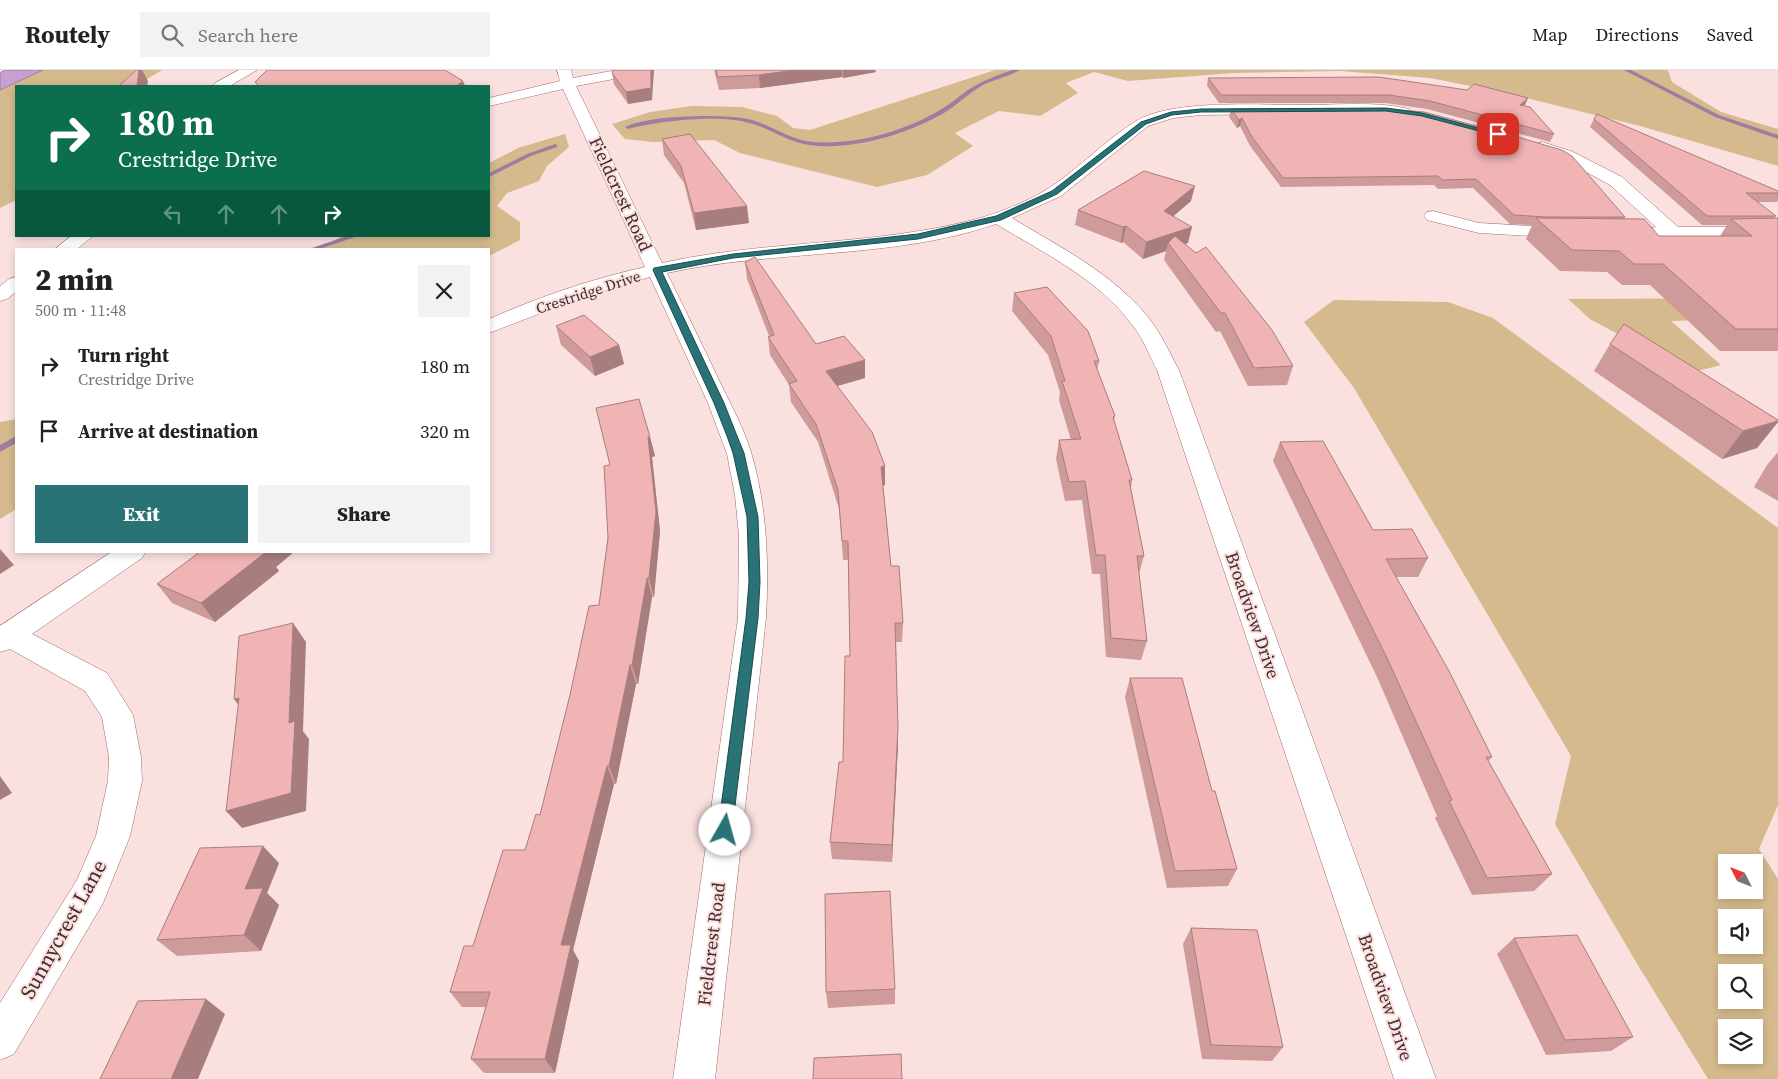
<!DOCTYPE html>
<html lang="en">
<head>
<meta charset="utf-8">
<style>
  :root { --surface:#fff; --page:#f2f2f2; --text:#222; --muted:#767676; --line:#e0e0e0; --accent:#297376 }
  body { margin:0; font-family:"Source Serif 4",serif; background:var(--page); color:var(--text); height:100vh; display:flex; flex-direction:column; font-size:19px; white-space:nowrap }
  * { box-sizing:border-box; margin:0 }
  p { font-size:16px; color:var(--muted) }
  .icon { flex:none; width:28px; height:28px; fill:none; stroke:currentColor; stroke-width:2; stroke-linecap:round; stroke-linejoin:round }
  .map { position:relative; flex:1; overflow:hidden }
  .panel { position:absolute; left:15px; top:178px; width:475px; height:305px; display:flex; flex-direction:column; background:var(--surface); border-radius:0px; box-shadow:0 2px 8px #0003 }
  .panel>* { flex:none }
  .banner { position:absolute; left:15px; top:15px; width:475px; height:152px; border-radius:0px; box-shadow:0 2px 8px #0003; background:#0b6e4f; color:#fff; overflow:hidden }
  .needle { width:32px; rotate:312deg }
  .buttons { position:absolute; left:1718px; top:784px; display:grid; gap:10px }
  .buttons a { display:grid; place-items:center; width:45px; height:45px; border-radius:0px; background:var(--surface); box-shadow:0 2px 8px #0003; font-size:25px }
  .pin { position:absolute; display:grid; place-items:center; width:42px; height:42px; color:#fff; margin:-21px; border-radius:10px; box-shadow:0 2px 8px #0006 }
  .me { position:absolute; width:55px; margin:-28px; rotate:7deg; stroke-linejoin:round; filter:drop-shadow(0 0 4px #0008) }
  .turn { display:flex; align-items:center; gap:18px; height:105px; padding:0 20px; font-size:22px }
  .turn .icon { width:65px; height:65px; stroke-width:2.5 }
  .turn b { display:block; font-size:35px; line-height:42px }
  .lanes { display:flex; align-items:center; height:48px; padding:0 20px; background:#0003; justify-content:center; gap:25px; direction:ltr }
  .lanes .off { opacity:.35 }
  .round { display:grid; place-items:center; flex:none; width:52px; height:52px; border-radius:0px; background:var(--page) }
  .headline { display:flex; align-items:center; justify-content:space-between; height:85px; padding:0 20px }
  h1 { font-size:30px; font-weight:800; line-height:38px }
  .button { display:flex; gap:10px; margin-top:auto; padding:10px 20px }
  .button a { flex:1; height:58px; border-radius:0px; background:var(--accent); color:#fff; font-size:20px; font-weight:800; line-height:58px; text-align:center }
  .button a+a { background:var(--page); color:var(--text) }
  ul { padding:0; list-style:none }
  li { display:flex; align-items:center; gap:15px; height:65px; padding:0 20px }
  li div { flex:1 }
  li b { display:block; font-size:19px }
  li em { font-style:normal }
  header { display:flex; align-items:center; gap:30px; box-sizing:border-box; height:70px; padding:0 25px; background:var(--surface); border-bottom:1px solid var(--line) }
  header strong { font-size:24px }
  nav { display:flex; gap:28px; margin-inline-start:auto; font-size:18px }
  .search { width:350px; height:45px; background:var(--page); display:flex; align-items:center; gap:12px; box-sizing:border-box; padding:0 18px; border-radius:0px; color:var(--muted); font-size:19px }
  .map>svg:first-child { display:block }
  .green { fill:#d5ba8d; fill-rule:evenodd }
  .water { fill:#c7a0d1; stroke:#a07da0 }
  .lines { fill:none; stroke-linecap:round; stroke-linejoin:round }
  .stream { fill:#a07da0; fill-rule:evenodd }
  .minor-casing { stroke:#9f6968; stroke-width:1 }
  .minor { fill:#fff; fill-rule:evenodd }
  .wall { fill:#ce9b9a }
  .shaded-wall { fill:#a77e7d }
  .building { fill:#efb4b3; stroke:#a77e7d }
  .route { fill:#297376; stroke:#1b4b4d }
  .labels { text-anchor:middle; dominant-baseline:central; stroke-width:4; stroke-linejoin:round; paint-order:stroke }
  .far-street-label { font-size:15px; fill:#442c2c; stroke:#fae1e0 }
  .street-label { font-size:18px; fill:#442c2c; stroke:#fae1e0 }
  .near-street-label { font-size:21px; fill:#442c2c; stroke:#fae1e0 }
</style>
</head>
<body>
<header>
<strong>Routely</strong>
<div class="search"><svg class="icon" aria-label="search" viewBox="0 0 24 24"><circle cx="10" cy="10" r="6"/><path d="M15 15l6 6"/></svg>Search here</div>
<nav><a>Map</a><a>Directions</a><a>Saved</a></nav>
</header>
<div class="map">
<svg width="1778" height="1009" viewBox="0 0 1778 1009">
  <rect width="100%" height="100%" fill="#fae1e0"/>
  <!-- green -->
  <g class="green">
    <path d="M 43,0 L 162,0 L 136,16 L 16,16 L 16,130 L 0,138 L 0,20 Z"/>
    <path d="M 995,0 L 1668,0 L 1672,12 L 1721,42 L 1778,59 L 1778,96 L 1640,56 L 1506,23 L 1430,8 L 1340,1 L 1234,3 L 1128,11 L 1094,2 L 1066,13 L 1078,23 L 1040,46 L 999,41 L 955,63 L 973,76 L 927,105 L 877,117 L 740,83 L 714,70 L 653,72 L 625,69 L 612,54 L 650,42 L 692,36 L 742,37 L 777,46 L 793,58 L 810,60 Z"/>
    <path d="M 565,64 L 569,77 L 547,96 L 539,111 L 507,123 L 497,136 L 520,152 L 520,170 L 489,186 L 489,179 L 321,179 L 342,166 L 489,166 L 489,93 L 518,78 Z"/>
    <path d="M 1778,228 L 1778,248 L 1671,251 L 1721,295 L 1690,303 L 1590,249 L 1568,229 Z"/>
    <path d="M 1334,230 L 1448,232 L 1493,248 L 1778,458 L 1778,735 L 1759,779 L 1778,809 L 1778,1009 L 1708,1009 L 1636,892 L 1555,754 L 1571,686 L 1354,318 L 1304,252 ZM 1754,792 L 1754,820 L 1726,820 L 1726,792 ZM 1726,848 L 1754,848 L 1754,875 L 1726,875 ZM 1754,902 L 1754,930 L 1726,930 L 1726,902 ZM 1726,958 L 1754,958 L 1754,985 L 1726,985 Z"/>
    <path d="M 16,349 L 16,439 L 0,449 L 0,352 Z"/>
  </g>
  <!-- water -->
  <path class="water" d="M 5,0 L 43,0 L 0,20 L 0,3 Z"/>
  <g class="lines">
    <!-- stream -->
    <g class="stream">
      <path d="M 1012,0 L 1020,0 C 1008,7 993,10 981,16 C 968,24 957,35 944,43 C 908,64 851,81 809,75 C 787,72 770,58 749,53 C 719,44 659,51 628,59 L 625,57 C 647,45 728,43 752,50 C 773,56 791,70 813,72 C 855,75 903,62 940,40 C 951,34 960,25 971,18 C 984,10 998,5 1012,0 Z"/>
      <path d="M 1624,0 L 1631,0 L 1719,45 L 1778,65 L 1778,69 L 1715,47 Z"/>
      <path d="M 555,74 L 558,76 L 557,77 L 531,86 L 489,107 L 489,103 L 527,84 Z"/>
      <path d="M 347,166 L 358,166 L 320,179 L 309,179 Z"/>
      <path d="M 16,366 L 16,373 L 0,382 L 0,375 Z"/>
    </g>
    <defs>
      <g id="minor">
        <path d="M 239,0 L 257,0 L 230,16 L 213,16 L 215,13 Z"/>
        <path d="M 557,0 L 571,0 L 573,8 L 617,0 L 648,0 L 641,4 L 576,16 L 662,193 C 765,170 871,176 973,150 C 999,143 1027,132 1049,118 C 1080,98 1105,70 1136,51 C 1172,29 1261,35 1303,35 C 1335,35 1379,31 1409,39 L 1412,42 L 1409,45 L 1404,47 L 1356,43 L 1201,45 L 1173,48 L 1148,56 L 1061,126 L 1012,148 C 1060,177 1112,203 1148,247 C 1161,263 1169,282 1179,300 L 1436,1009 L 1394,1009 L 1157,300 C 1149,285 1144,270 1133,256 C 1100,210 1044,183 996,154 C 892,190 775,179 667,203 C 684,238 701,272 717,306 C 729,331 743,356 751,382 C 767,436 769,492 766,548 L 715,1009 L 673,1009 L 738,548 L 739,466 L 735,425 L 727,384 L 708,333 L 650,207 L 585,226 L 489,263 L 489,249 C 539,227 591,209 645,197 L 563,19 L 489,36 L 489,28 L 560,11 Z"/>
        <path d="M 1542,72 L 1571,81 L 1622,107 L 1678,157 L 1778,157 L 1778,167 L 1653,168 L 1647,167 L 1644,163 L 1647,159 L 1656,157 L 1610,115 L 1559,87 L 1536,80 L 1534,77 L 1536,74 Z"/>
        <path d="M 1433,141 L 1479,153 L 1567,158 L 1573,159 L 1576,163 L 1573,167 L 1567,168 L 1479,163 L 1427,150 L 1424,146 L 1427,142 Z"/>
        <path d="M 71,166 L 93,166 L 77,179 L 55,179 Z"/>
        <path d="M 16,207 L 16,222 L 7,229 L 0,231 L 0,216 L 9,209 Z"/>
        <path d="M 113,481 L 146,481 L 142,488 L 32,564 L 107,603 L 133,645 L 141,687 L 142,711 L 130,766 L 103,833 L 14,984 L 0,990 L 0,933 L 77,810 L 96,766 L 108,711 L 109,687 L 102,647 L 85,621 L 10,579 L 0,582 L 0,556 Z"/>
      </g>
    </defs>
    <!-- minor casing -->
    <use href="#minor" class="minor-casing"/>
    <!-- minor -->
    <use href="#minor" class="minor"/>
  </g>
  <!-- wall -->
  <g class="wall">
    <path d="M 714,0 L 875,0 L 876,2 L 843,8 L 842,7 L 760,18 L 719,20 Z"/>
    <path d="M 612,3 L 652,30 L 628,34 L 614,14 Z"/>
    <path d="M 1208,8 L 1524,36 L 1554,64 L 1550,72 L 1427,39 L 1386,33 L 1219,33 L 1207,16 Z"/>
    <path d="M 1231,39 L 1625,147 L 1624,149 L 1659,166 L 1720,166 L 1727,155 L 1702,155 L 1590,57 L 1594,49 L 1778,121 L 1778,130 L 1777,132 L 1757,132 L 1776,146 L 1774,148 L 1778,148 L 1778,281 L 1720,281 L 1650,215 L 1622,215 L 1607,202 L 1560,201 L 1526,169 L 1532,155 L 1510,154 L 1473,118 L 1438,119 L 1434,115 L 1281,117 L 1250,76 L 1240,56 L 1237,58 L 1229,47 Z"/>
    <path d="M 662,69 L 749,153 L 696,160 L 684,113 L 664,85 Z"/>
    <path d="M 1191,131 L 1173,146 L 1188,173 L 1185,174 L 1293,296 L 1287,315 L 1248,316 L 1220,261 L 1216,262 L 1164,190 L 1166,181 L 1143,189 L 1123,172 L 1121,173 L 1075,155 L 1078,140 Z"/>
    <path d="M 745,192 L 816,274 L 865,308 L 837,316 L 885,396 L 885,415 L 883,416 L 891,496 L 903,553 L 902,572 L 896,572 L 898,675 L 892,792 L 832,789 L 830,772 L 843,692 L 850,586 L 848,490 L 843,490 L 839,439 L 818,372 L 791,332 L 789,315 L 770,285 L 768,267 L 769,266 L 747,209 Z"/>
    <path d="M 1014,223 L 1099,291 L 1097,300 L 1115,346 L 1114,350 L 1132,410 L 1131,419 L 1144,486 L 1139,504 L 1147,571 L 1141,590 L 1106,587 L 1100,504 L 1092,504 L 1082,430 L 1065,431 L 1056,389 L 1059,370 L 1071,370 L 1059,330 L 1060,322 L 1048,285 L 1012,241 Z"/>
    <path d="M 556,256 L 619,275 L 624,294 L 595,306 L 561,275 Z"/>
    <path d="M 1610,274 L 1778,350 L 1778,352 L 1757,378 L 1722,389 L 1594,301 Z"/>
    <path d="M 650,367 L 655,386 L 652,387 L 660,461 L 654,527 L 652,527 L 638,614 L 636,614 L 616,714 L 614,714 L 573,880 L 579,891 L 555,1003 L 484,1003 L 471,989 L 486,937 L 462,937 L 450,922 L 473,876 L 525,780 L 540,745 L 599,535 L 608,468 L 610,395 Z"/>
    <path d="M 1280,372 L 1373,460 L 1428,488 L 1418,507 L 1396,507 L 1492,687 L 1488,691 L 1552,804 L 1534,821 L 1472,825 L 1435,748 L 1437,746 L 1377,607 L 1273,391 Z"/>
    <path d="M 1778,382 L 1778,431 L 1754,417 L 1767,395 Z"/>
    <path d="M 201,481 L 295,481 L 276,497 L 279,501 L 215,552 L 172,533 L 157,514 Z"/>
    <path d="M 1130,608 L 1212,721 L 1237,799 L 1228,816 L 1167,818 L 1125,627 Z"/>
    <path d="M 279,793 L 267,823 L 279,835 L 261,881 L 177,886 L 157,870 Z"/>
    <path d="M 1191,858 L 1283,977 L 1272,991 L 1202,989 L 1183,874 Z"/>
    <path d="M 1514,868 L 1633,967 L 1611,981 L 1546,985 L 1497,884 Z"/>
    <path d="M 895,919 L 895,934 L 828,938 L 826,922 Z"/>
  </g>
  <!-- shaded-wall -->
  <g class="shaded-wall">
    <path d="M 139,0 L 142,0 L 148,11 L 147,16 L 137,16 Z"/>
    <path d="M 651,0 L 654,0 L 652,30 L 628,34 L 626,22 Z"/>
    <path d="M 795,0 L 842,0 L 842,7 L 760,18 L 759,5 Z"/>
    <path d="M 843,0 L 875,0 L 876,2 L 843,8 Z"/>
    <path d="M 463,11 L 465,16 L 456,16 Z"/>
    <path d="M 1528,28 L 1525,35 L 1520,35 Z"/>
    <path d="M 1242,48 L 1240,56 L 1237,58 L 1239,50 Z"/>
    <path d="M 1195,116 L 1191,131 L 1161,157 L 1164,141 Z"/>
    <path d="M 747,136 L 749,153 L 696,160 L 694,143 Z"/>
    <path d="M 1126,156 L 1123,172 L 1121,173 L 1123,157 Z"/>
    <path d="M 1192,157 L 1188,173 L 1172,178 L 1168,173 L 1166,181 L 1143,189 L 1146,172 Z"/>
    <path d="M 619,275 L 624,294 L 595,306 L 590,287 Z"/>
    <path d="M 865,290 L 865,308 L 827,319 L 826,301 Z"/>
    <path d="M 1778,351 L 1778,352 L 1757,378 L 1722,389 L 1743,361 Z"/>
    <path d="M 648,367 L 650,367 L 655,386 L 652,387 L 660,461 L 654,527 L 649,508 Z"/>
    <path d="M 885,396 L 885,415 L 881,416 L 881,397 Z"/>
    <path d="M 0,479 L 14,495 L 0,504 Z"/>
    <path d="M 262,481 L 295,481 L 276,497 L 279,501 L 215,552 L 201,533 Z"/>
    <path d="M 647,508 L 652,527 L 638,614 L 632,595 Z"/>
    <path d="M 293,553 L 306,572 L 303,661 L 309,669 L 306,741 L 242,758 L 226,741 L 289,653 Z"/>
    <path d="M 630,595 L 636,614 L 616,714 L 609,696 Z"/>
    <path d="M 239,628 L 248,648 L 234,629 Z"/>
    <path d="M 898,657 L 898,675 L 892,792 L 892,775 Z"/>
    <path d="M 607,696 L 614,714 L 573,880 L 579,891 L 555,1003 L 545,989 L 561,875 Z"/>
    <path d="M 0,706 L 12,723 L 0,730 Z"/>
    <path d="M 263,776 L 279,793 L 267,823 L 279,835 L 261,881 L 244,865 L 245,819 Z"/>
    <path d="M 206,929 L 225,944 L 198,1009 L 171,1009 Z"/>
  </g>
  <!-- building -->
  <g class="building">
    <path d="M 136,0 L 139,0 L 137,16 L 119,16 Z"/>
    <path d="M 267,0 L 445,0 L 463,11 L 456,16 L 259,16 L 255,12 Z"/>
    <path d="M 613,0 L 651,0 L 651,18 L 626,22 L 612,3 Z"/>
    <path d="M 716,0 L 795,0 L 759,5 L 718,7 Z"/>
    <path d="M 1379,7 L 1467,20 L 1474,14 L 1528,28 L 1520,35 L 1530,37 L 1554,64 L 1430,31 L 1389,25 L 1221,25 L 1208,8 Z"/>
    <path d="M 1231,39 L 1389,39 L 1424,42 L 1514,66 L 1562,80 L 1572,86 L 1625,147 L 1546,147 L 1514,145 L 1476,109 L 1442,110 L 1438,106 L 1283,108 L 1252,67 L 1242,48 L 1239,50 Z"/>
    <path d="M 1597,44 L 1778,121 L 1778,123 L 1746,123 L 1776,146 L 1707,146 L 1594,49 Z"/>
    <path d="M 690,64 L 747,136 L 694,143 L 681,96 L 662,69 Z"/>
    <path d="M 1144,101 L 1195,116 L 1164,141 L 1192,157 L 1146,172 L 1126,156 L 1123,157 L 1078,140 Z"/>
    <path d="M 1536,148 L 1644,149 L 1659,166 L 1752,166 L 1731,149 L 1778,148 L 1778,259 L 1736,259 L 1663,194 L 1634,194 L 1619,181 L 1572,180 Z"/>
    <path d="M 1175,166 L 1196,183 L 1206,177 L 1272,260 L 1293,296 L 1254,298 L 1225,243 L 1221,243 L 1168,173 Z"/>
    <path d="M 755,187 L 816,274 L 844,266 L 865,290 L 826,301 L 872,362 L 885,396 L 881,397 L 891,496 L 899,496 L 903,553 L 895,553 L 898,657 L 892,775 L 830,772 L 839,692 L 843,692 L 845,586 L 850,586 L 848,471 L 842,471 L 838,420 L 816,354 L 789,314 L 797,311 L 768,267 L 774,265 L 745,192 Z"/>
    <path d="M 1047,217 L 1088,261 L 1099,291 L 1094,291 L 1115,346 L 1113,347 L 1132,410 L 1129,410 L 1144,486 L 1137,486 L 1147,571 L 1111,568 L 1105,485 L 1096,485 L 1085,411 L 1069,412 L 1059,370 L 1081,369 L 1062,311 L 1065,311 L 1051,266 L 1014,223 Z"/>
    <path d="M 584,245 L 619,275 L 590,287 L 556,256 Z"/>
    <path d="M 1624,254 L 1778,350 L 1778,351 L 1743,361 L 1610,274 Z"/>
    <path d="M 639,329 L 650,367 L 648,367 L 656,442 L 649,508 L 647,508 L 632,595 L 630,595 L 609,696 L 607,696 L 561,875 L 571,875 L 545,989 L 471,989 L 490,922 L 450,922 L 464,876 L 473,876 L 503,780 L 525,780 L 536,744 L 540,745 L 570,625 L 589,536 L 599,535 L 608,468 L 604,396 L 610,395 L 596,338 Z"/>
    <path d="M 1323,371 L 1373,460 L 1412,459 L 1428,488 L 1386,489 L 1449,601 L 1492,687 L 1486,687 L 1552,804 L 1487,808 L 1449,731 L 1452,730 L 1387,588 L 1280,372 Z"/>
    <path d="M 201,481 L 265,481 L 266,482 L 201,533 L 157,514 Z"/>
    <path d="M 293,553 L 289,653 L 295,651 L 291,723 L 226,741 L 239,628 L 234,629 L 239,566 Z"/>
    <path d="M 1130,608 L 1182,608 L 1212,721 L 1215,721 L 1237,799 L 1175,801 Z"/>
    <path d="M 263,776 L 245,819 L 263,818 L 244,865 L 157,870 L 200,778 Z"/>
    <path d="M 890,821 L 895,919 L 826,922 L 825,824 Z"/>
    <path d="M 1191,858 L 1257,860 L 1283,977 L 1211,975 Z"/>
    <path d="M 1577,865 L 1633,967 L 1565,970 L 1514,868 Z"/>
    <path d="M 206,929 L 171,1009 L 100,1009 L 138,931 Z"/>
    <path d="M 901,984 L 902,1009 L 813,1009 L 814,988 Z"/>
  </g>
  <!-- route -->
  <path class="route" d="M 1386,38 L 1422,43 L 1501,64 L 1498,66 L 1422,46 L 1386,41 L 1201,42 L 1172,45 L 1146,54 L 1057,124 L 1001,150 L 918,169 L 733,188 L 662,202 L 724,333 L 737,366 L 744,383 L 758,447 L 760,512 L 758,548 L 732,760 L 730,764 L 725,766 L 720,764 L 718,760 L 746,548 L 749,512 L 747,447 L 733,383 L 727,366 L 714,333 L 653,200 L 654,198 L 733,184 L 918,164 L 996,146 L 1052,121 L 1141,52 L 1171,42 L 1201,39 Z"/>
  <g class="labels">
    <!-- far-street labels -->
    <g class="far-street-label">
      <text transform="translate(588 222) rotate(-18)">Crestridge Drive</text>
    </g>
    <!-- street labels -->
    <g class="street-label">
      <text transform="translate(621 124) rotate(65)">Fieldcrest Road</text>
      <text transform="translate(1253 545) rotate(71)">Broadview Drive</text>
      <text transform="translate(711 874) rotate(-83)">Fieldcrest Road</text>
      <text transform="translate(1386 927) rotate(71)">Broadview Drive</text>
    </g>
    <!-- near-street labels -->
    <g class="near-street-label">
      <text transform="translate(63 859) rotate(-61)">Sunnycrest Lane</text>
    </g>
  </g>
</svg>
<div class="buttons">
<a><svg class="needle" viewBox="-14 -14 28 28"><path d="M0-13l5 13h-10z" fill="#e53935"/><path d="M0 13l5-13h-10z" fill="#767676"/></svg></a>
<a><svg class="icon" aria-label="sound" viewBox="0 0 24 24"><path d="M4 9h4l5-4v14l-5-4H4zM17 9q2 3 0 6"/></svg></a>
<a><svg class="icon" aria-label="search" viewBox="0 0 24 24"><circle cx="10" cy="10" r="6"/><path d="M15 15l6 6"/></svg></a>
<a><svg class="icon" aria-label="layers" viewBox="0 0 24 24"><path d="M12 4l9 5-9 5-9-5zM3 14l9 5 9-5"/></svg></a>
</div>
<div class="pin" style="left:1498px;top:64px;background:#d93025"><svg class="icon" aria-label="arrive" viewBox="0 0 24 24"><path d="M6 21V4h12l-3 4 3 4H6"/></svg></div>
<svg class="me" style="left:725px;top:760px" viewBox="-20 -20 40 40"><circle r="19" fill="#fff"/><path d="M0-13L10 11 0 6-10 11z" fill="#297376"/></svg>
<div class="banner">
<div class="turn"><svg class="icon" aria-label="right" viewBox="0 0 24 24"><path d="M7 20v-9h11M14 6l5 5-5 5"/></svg><div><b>180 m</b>Crestridge Drive</div></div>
<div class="lanes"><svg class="icon off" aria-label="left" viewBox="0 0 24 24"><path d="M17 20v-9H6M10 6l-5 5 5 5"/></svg><svg class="icon off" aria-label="ahead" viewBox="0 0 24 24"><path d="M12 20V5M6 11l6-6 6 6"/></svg><svg class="icon off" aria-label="ahead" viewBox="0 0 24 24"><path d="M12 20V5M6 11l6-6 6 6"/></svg><svg class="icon" aria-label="right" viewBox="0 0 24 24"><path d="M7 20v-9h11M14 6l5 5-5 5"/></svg></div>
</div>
<section class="panel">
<div class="headline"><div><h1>2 min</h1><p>500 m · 11:48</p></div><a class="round"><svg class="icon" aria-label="close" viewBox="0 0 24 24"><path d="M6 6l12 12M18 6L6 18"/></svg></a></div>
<ul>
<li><svg class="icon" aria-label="right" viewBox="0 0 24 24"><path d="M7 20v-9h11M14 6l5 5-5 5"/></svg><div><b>Turn right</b><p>Crestridge Drive</p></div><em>180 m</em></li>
<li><svg class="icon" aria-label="arrive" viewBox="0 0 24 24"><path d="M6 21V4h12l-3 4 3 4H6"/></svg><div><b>Arrive at destination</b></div><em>320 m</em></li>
</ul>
<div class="button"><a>Exit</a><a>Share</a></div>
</section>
</div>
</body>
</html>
